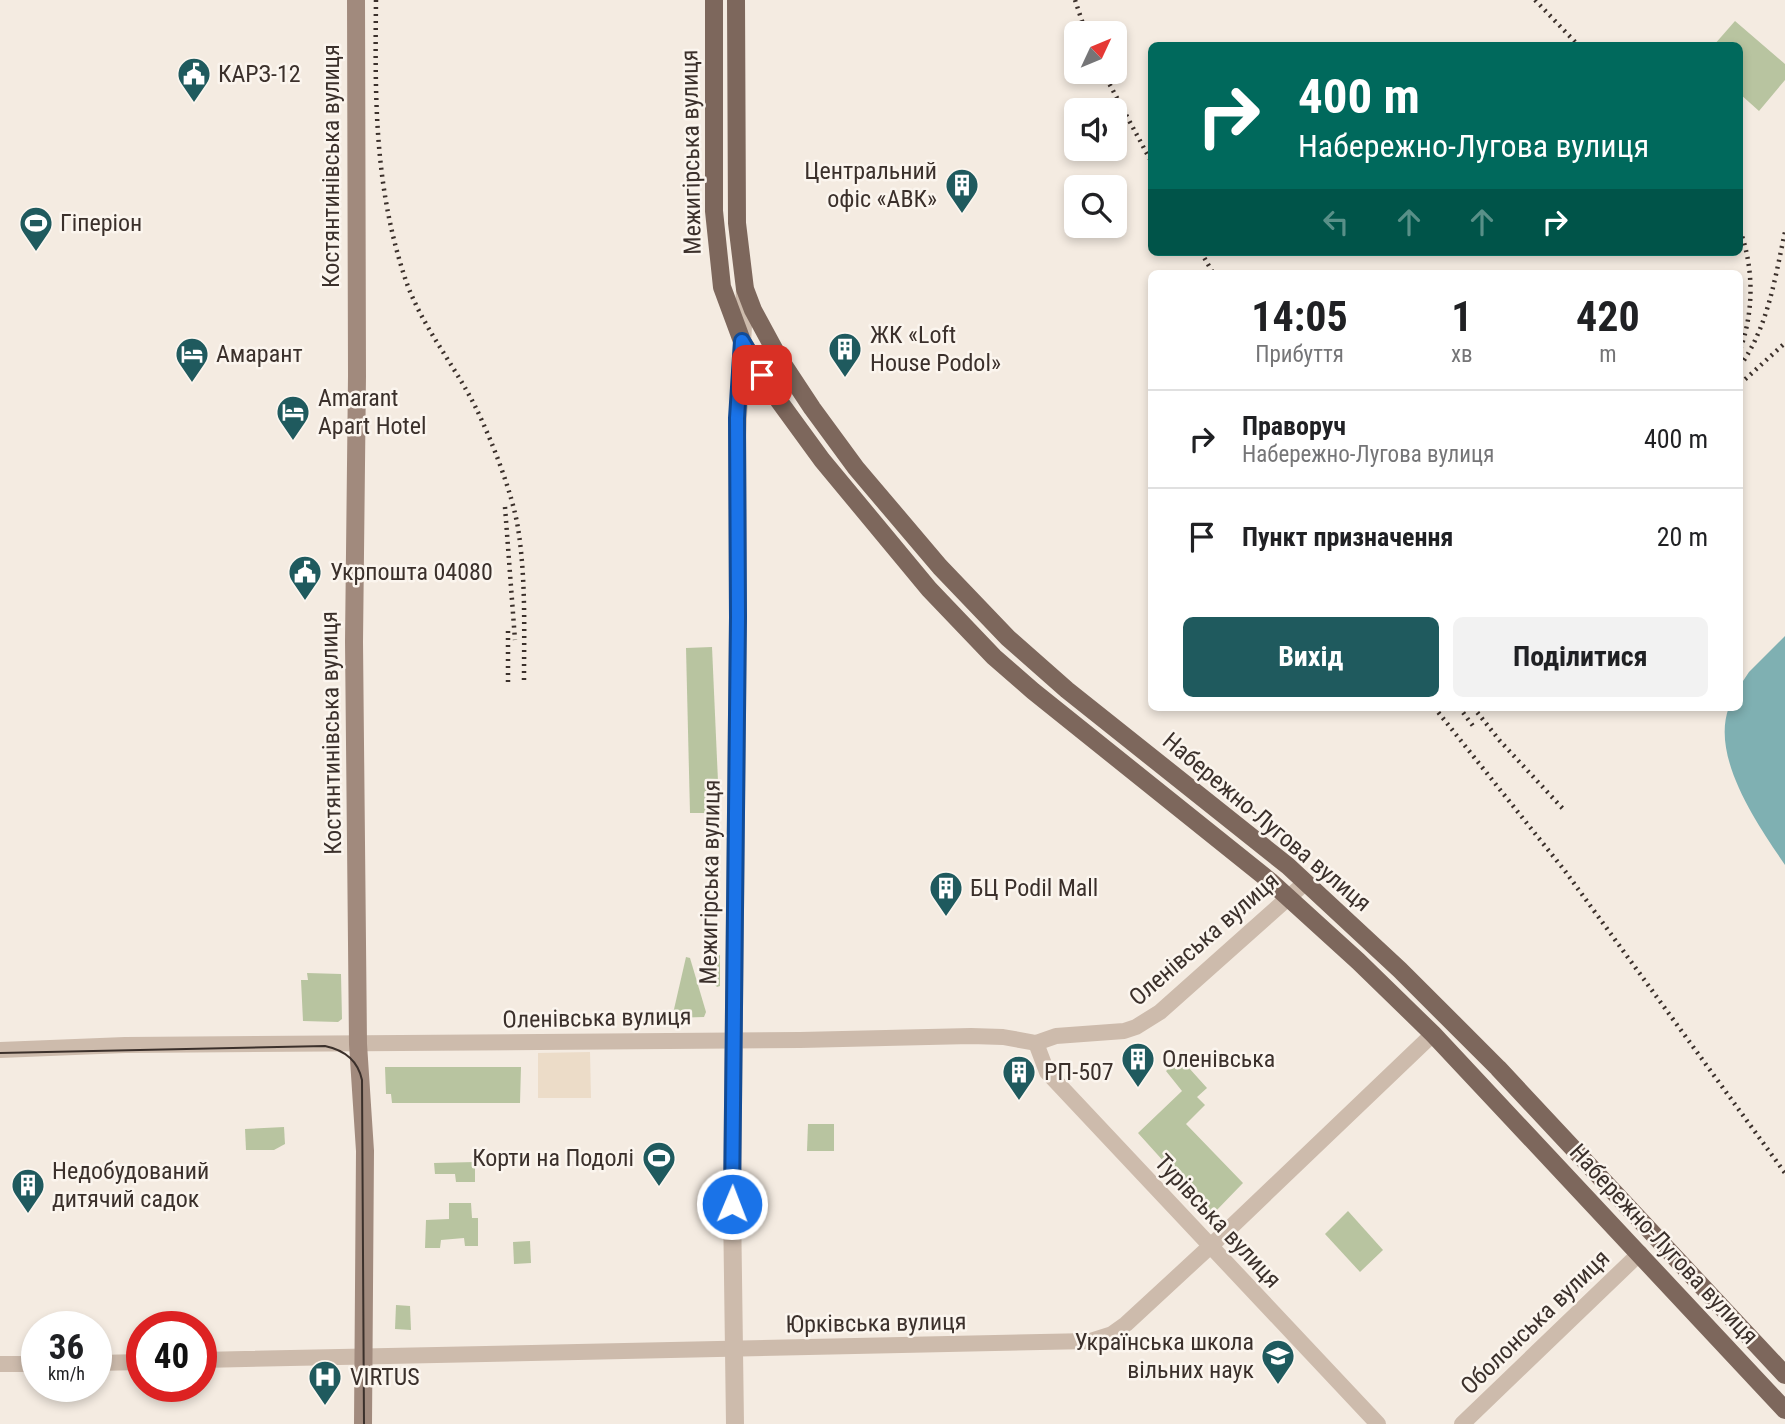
<!DOCTYPE html>
<html lang="uk">
<head>
<meta charset="utf-8">
<style>
  :root { --surface:#fff; --page:#f2f2f2; --text:#202124; --muted:#757577; --line:#e0e0e0; --accent:#1f5a5e }
  body { margin:0; font-family:"Roboto Condensed",sans-serif; background:var(--page); color:var(--text); height:100vh; display:flex; flex-direction:column; font-size:26px; white-space:nowrap }
  * { box-sizing:border-box; margin:0 }
  p { font-size:23px; color:var(--muted) }
  .icon { flex:none; width:38px; height:38px; fill:none; stroke:currentColor; stroke-width:2; stroke-linecap:round; stroke-linejoin:round }
  .map { position:relative; flex:1; overflow:hidden }
  .drawer { position:absolute; left:1148px; top:270px; width:595px; height:441px; display:flex; flex-direction:column; background:var(--surface); border-radius:10px; box-shadow:0 4px 10px #0003 }
  .drawer>* { flex:none }
  .hud { position:absolute; left:1148px; top:42px; width:595px; height:214px; border-radius:10px; box-shadow:0 4px 10px #0003; background:#00695c; color:#fff; overflow:hidden }
  .needle { width:46px; rotate:46deg }
  .fabs { position:absolute; left:1064px; top:21px; display:grid; gap:14px }
  .fabs a { display:grid; place-items:center; width:63px; height:63px; border-radius:10px; background:var(--surface); box-shadow:0 4px 10px #0003; font-size:35px }
  .speed { position:absolute; left:21px; top:1311px; display:flex; gap:14px; font-size:35px; font-weight:700; text-align:center }
  .speed>* { display:grid; place-content:center; width:91px; height:91px; border-radius:50%; background:var(--surface); box-shadow:0 4px 10px #0003; line-height:1 }
  .speed small { font-size:18px; font-weight:400 }
  .speed .limit { border:10px solid #d22; background:#fff; color:#111 }
  .pin { position:absolute; display:grid; place-items:center; width:60px; height:60px; color:#fff; margin:-30px; border-radius:14px; box-shadow:0 4px 10px #0006 }
  .me { position:absolute; width:77px; margin:-38px; rotate:1deg; stroke-linejoin:round; filter:drop-shadow(0 0 5px #0008) }
  .turn { display:flex; align-items:center; gap:24px; height:147px; padding:0 35px; font-size:32px }
  .turn .icon { width:91px; height:91px; stroke-width:2.5 }
  .turn b { display:block; font-size:49px; line-height:60px }
  .lanes { display:flex; align-items:center; height:66px; padding:0 35px; background:#0003; justify-content:center; gap:35px; direction:ltr }
  .lanes .off { opacity:.35 }
  .eta { display:flex; justify-content:space-evenly; align-items:center; height:119px; text-align:center }
  .eta b { font-size:42px; font-weight:700; line-height:49px }
  .action { display:flex; gap:14px; margin-top:auto; padding:14px 35px }
  .action a { flex:1; height:80px; border-radius:10px; background:var(--accent); color:#fff; font-size:28px; font-weight:700; line-height:80px; text-align:center }
  .action a+a { background:var(--page); color:var(--text) }
  ul { padding:0; list-style:none }
  li { display:flex; align-items:center; gap:21px; height:98px; padding:0 35px; border-top:2px solid var(--line) }
  li div { flex:1 }
  li b { display:block; font-size:26px }
  li em { font-style:normal }
  .map>svg:first-child { display:block }
  .green { fill:#b8c4a0 }
  .plaza { fill:#ecdcc8 }
  .water { fill:#7fb0b2 }
  .lines { fill:none; stroke-linecap:round; stroke-linejoin:round }
  .minor { stroke:#cdbbac; stroke-width:16 }
  .tertiary { stroke:#cdbbac; stroke-width:18 }
  .secondary { stroke:#a18a7d; stroke-width:18 }
  .primary { stroke:#7d675c; stroke-width:18 }
  .tram { stroke:#3b302b; stroke-width:2 }
  .rail { stroke:#3b302b; stroke-width:4.5; stroke-dasharray:2 5; stroke-linecap:butt }
  .route-casing { stroke:#114b97; stroke-width:18 }
  .route { stroke:#1a73e8; stroke-width:12 }
  .labels { text-anchor:middle; dominant-baseline:central; stroke-width:5; stroke-linejoin:round; paint-order:stroke }
  .poi-label { font-size:24px; fill:#3b302b; stroke:#fbf5ee; text-anchor:start }
  .street-label { font-size:24px; fill:#3b302b; stroke:#fbf5ee }
</style>
</head>
<body>
<div class="map">
<svg width="1785" height="1424" viewBox="0 0 1785 1424">
  <rect width="100%" height="100%" fill="#f4ebe1"/>
  <!-- green -->
  <g class="green">
    <path d="M 1735,21 L 1785,64 L 1785,80 L 1759,111 L 1740,94 L 1740,46 L 1714,45 Z"/>
    <path d="M 712,647 L 719,804 L 713,813 L 690,813 L 686,648 Z"/>
    <path d="M 720,955 L 720,986 L 717,987 L 712,982 L 708,968 L 714,957 Z"/>
    <path d="M 686,957 L 690,958 L 706,1012 L 704,1017 L 672,1018 Z"/>
    <path d="M 307,973 L 341,974 L 342,1019 L 338,1022 L 303,1021 L 301,980 L 308,980 Z"/>
    <path d="M 1180,1058 L 1207,1088 L 1197,1097 L 1205,1105 L 1186,1124 L 1243,1183 L 1212,1215 L 1138,1133 L 1182,1091 L 1166,1071 Z"/>
    <path d="M 385,1067 L 521,1067 L 520,1103 L 392,1103 L 391,1094 L 386,1094 Z"/>
    <path d="M 808,1124 L 834,1124 L 834,1151 L 807,1151 Z"/>
    <path d="M 284,1127 L 285,1144 L 274,1150 L 246,1150 L 245,1129 Z"/>
    <path d="M 475,1162 L 475,1182 L 456,1182 L 455,1174 L 435,1174 L 434,1163 Z"/>
    <path d="M 449,1203 L 471,1203 L 472,1218 L 478,1218 L 478,1246 L 465,1246 L 464,1238 L 441,1240 L 440,1248 L 425,1248 L 426,1220 L 449,1219 Z"/>
    <path d="M 1348,1211 L 1383,1250 L 1360,1272 L 1325,1234 Z"/>
    <path d="M 530,1241 L 531,1263 L 514,1264 L 513,1242 Z"/>
    <path d="M 396,1305 L 410,1306 L 411,1330 L 395,1329 Z"/>
  </g>
  <!-- plaza -->
  <path class="plaza" d="M 590,1052 L 591,1098 L 538,1098 L 538,1053 Z"/>
  <!-- water -->
  <path class="water" d="M 1785,636 L 1785,865 C 1758,825 1710,757 1729,707 L 1740,707 L 1740,687 L 1743,681 L 1749,672 Z"/>
  <g class="lines">
    <!-- minor -->
    <g class="minor">
      <path d="M 1036,1043 L 1047,1072 L 1378,1424"/>
      <path d="M 0,1050 L 125,1045 L 800,1040 L 971,1036 L 1003,1037 L 1036,1043 L 1056,1036 L 1124,1031 L 1136,1027 L 1160,1012 L 1306,882"/>
      <path d="M 201,1360 L 1090,1341 L 1112,1334 L 1126,1324 L 1230,1228 L 1433,1034"/>
      <path d="M 96,1363 L 142,1362"/>
      <path d="M 0,1364 L 37,1364"/>
      <path d="M 1462,1424 L 1640,1253"/>
    </g>
    <!-- tertiary -->
    <path class="tertiary" d="M 735,1424 L 732,1204 L 738,617 L 737,435 L 745,289"/>
    <!-- secondary -->
    <path class="secondary" d="M 356,0 L 357,376 L 354,642 L 358,1044 L 365,1151 L 363,1424"/>
    <!-- primary -->
    <g class="primary">
      <path d="M 714,0 L 714,211 L 722,287 L 742,341 L 779,401 L 822,460 L 929,589 L 994,657 L 1033,691 L 1270,881 L 1358,961 L 1433,1034 L 1785,1410"/>
      <path d="M 736,0 L 737,223 L 745,289 L 753,310 L 779,358 L 812,408 L 856,468 L 940,567 L 1008,638 L 1067,690 L 1288,866 L 1400,970 L 1498,1068 L 1785,1375"/>
    </g>
    <!-- tram -->
    <path class="tram" d="M 0,1053 L 325,1046 C 344,1050 358,1061 362,1080 L 364,1424"/>
    <!-- rail -->
    <g class="rail">
      <path d="M 376,0 C 375,97 374,184 405,278 C 420,324 454,364 476,408 C 492,441 512,492 518,528 C 526,579 524,631 524,682"/>
      <path d="M 1075,0 L 1086,33"/>
      <path d="M 1535,0 L 1579,46"/>
      <path d="M 1103,72 L 1152,163"/>
      <path d="M 1740,230 C 1754,269 1754,311 1740,350"/>
      <path d="M 1201,252 L 1213,273"/>
      <path d="M 1740,366 C 1768,327 1775,278 1785,232"/>
      <path d="M 1740,384 L 1785,343"/>
      <path d="M 505,507 L 515,640"/>
      <path d="M 508,682 L 508,628"/>
      <path d="M 1434,707 L 1565,871 L 1785,1173"/>
      <path d="M 1459,707 L 1473,726"/>
      <path d="M 1473,707 L 1500,741 L 1565,811"/>
    </g>
  </g>
  <g class="lines">
    <defs>
      <path id="route" d="M 732,1204 L 738,617 L 737,418 L 742,341 L 762,375"/>
    </defs>
    <!-- route casing -->
    <use href="#route" class="route-casing"/>
    <!-- route -->
    <use href="#route" class="route"/>
  </g>
  <!-- icons -->
  <defs>
    <symbol id="civic-pin" viewBox="-11 -11 22 30"><path d="M0 17L-7.5 6A9.5 9.5 0 1 1 7.5 6Z" fill="#1f5a5e" stroke="#fbf5ee"/><path d="M-.6-6.5H3V-4.5H.6V-3L4-1V1h2V6H-6V1h2V-1L-.6-3ZM-1.2 2.5V6h2.4V2.5Z" fill="#fff"/></symbol>
    <symbol id="building-pin" viewBox="-11 -11 22 30"><path d="M0 17L-7.5 6A9.5 9.5 0 1 1 7.5 6Z" fill="#1f5a5e" stroke="#fbf5ee"/><path d="M-4-6H4V6H1V3H-1V6H-4ZM-2.5-4.3h1.7v1.8h-1.7ZM.8-4.3h1.7v1.8H.8ZM-2.5-1h1.7V.8h-1.7ZM.8-1h1.7V.8H.8Z" fill="#fff"/></symbol>
    <symbol id="stadium-pin" viewBox="-11 -11 22 30"><path d="M0 17L-7.5 6A9.5 9.5 0 1 1 7.5 6Z" fill="#1f5a5e" stroke="#fbf5ee"/><path d="M0-5a6.5 5 0 1 0 0 10a6.5 5 0 1 0 0-10ZM-3.5-1.8h7v3.6h-7Z" fill="#fff"/></symbol>
    <symbol id="hotel-pin" viewBox="-11 -11 22 30"><path d="M0 17L-7.5 6A9.5 9.5 0 1 1 7.5 6Z" fill="#1f5a5e" stroke="#fbf5ee"/><path d="M-6-4.5h1.5V1H6V5H4.5V3h-9V5H-6ZM-4 0a1.8 1.8 0 1 1 3.6 0ZM.5 0V-2.5h3Q6-2.5 6 0Z" fill="#fff"/></symbol>
    <symbol id="school-pin" viewBox="-11 -11 22 30"><path d="M0 17L-7.5 6A9.5 9.5 0 1 1 7.5 6Z" fill="#1f5a5e" stroke="#fbf5ee"/><path d="M0-5L7-2L0 1L-7-2ZM-4 1L0 2.5L4 1V4Q0 6-4 4Z" fill="#fff"/></symbol>
    <symbol id="hospital-pin" viewBox="-11 -11 22 30"><path d="M0 17L-7.5 6A9.5 9.5 0 1 1 7.5 6Z" fill="#1f5a5e" stroke="#fbf5ee"/><path d="M-5-5h3v3.5h4V-5h3V5h-3V1.5h-4V5h-3Z" fill="#fff"/></symbol>
  </defs>
  <g fill-rule="evenodd">
    <use href="#civic-pin" x="175" y="55" width="38" height="52"/>
    <use href="#building-pin" x="943" y="166" width="38" height="52"/>
    <use href="#stadium-pin" x="17" y="204" width="38" height="52"/>
    <use href="#building-pin" x="826" y="330" width="38" height="52"/>
    <use href="#hotel-pin" x="173" y="335" width="38" height="52"/>
    <use href="#hotel-pin" x="274" y="393" width="38" height="52"/>
    <use href="#civic-pin" x="286" y="553" width="38" height="52"/>
    <use href="#building-pin" x="927" y="869" width="38" height="52"/>
    <use href="#building-pin" x="1119" y="1040" width="38" height="52"/>
    <use href="#building-pin" x="1000" y="1053" width="38" height="52"/>
    <use href="#stadium-pin" x="640" y="1139" width="38" height="52"/>
    <use href="#building-pin" x="9" y="1166" width="38" height="52"/>
    <use href="#school-pin" x="1259" y="1337" width="38" height="52"/>
    <use href="#hospital-pin" x="306" y="1358" width="38" height="52"/>
  </g>
  <g class="labels">
    <!-- poi labels -->
    <g class="poi-label">
      <text x="218" y="74">КАРЗ-12</text>
      <text x="937" y="171" text-anchor="end">Центральний<tspan x="937" dy="28">офіс «АВК»</tspan></text>
      <text x="60" y="223">Гіперіон</text>
      <text x="870" y="335">ЖК «Loft<tspan x="870" dy="28">House Podol»</tspan></text>
      <text x="216" y="354">Амарант</text>
      <text x="318" y="398">Amarant<tspan x="318" dy="28">Apart Hotel</tspan></text>
      <text x="330" y="572">Укрпошта 04080</text>
      <text x="970" y="888">БЦ Podil Mall</text>
      <text x="1162" y="1059">Оленівська</text>
      <text x="1044" y="1072">РП-507</text>
      <text x="634" y="1158" text-anchor="end">Корти на Подолі</text>
      <text x="52" y="1171">Недобудований<tspan x="52" dy="28">дитячий садок</tspan></text>
      <text x="1254" y="1342" text-anchor="end">Українська школа<tspan x="1254" dy="28">вільних наук</tspan></text>
      <text x="350" y="1377">VIRTUS</text>
    </g>
    <!-- street labels -->
    <g class="street-label">
      <text transform="translate(691 152) rotate(-91)">Межигірська вулиця</text>
      <text transform="translate(331 166) rotate(-90)">Костянтинівська вулиця</text>
      <text transform="translate(331 733) rotate(-91)">Костянтинівська вулиця</text>
      <text transform="translate(1267 822) rotate(40)">Набережно-Лугова вулиця</text>
      <text transform="translate(710 882) rotate(-89)">Межигірська вулиця</text>
      <text transform="translate(1204 939) rotate(-41)">Оленівська вулиця</text>
      <text transform="translate(597 1018) rotate(-1)">Оленівська вулиця</text>
      <text transform="translate(1218 1221) rotate(47)">Турівська вулиця</text>
      <text transform="translate(1664 1244) rotate(47)">Набережно-Лугова вулиця</text>
      <text transform="translate(1535 1322) rotate(-44)">Оболонська вулиця</text>
      <text transform="translate(876 1323) rotate(-1)">Юрківська вулиця</text>
    </g>
  </g>
</svg>
<div class="fabs">
<a><svg class="needle" viewBox="-14 -14 28 28"><path d="M0-13l5 13h-10z" fill="#e53935"/><path d="M0 13l5-13h-10z" fill="#757577"/></svg></a>
<a><svg class="icon" aria-label="sound" viewBox="0 0 24 24"><path d="M4 9h4l5-4v14l-5-4H4zM17 9q2 3 0 6"/></svg></a>
<a><svg class="icon" aria-label="search" viewBox="0 0 24 24"><circle cx="10" cy="10" r="6"/><path d="M15 15l6 6"/></svg></a>
</div>
<div class="speed"><div>36<small>km/h</small></div><div class="limit">40</div></div>
<div class="pin" style="left:762px;top:375px;background:#d93025"><svg class="icon" aria-label="arrive" viewBox="0 0 24 24"><path d="M6 21V4h12l-3 4 3 4H6"/></svg></div>
<svg class="me" style="left:732px;top:1204px" viewBox="-20 -20 40 40"><circle r="17" fill="#1a73e8" stroke="#fff" stroke-width="3"/><path d="M0-11L8 9 0 5-8 9z" fill="#fff"/></svg>
<div class="hud">
<div class="turn"><svg class="icon" aria-label="right" viewBox="0 0 24 24"><path d="M7 20v-9h11M14 6l5 5-5 5"/></svg><div><b>400 m</b>Набережно-Лугова вулиця</div></div>
<div class="lanes"><svg class="icon off" aria-label="left" viewBox="0 0 24 24"><path d="M17 20v-9H6M10 6l-5 5 5 5"/></svg><svg class="icon off" aria-label="ahead" viewBox="0 0 24 24"><path d="M12 20V5M6 11l6-6 6 6"/></svg><svg class="icon off" aria-label="ahead" viewBox="0 0 24 24"><path d="M12 20V5M6 11l6-6 6 6"/></svg><svg class="icon" aria-label="right" viewBox="0 0 24 24"><path d="M7 20v-9h11M14 6l5 5-5 5"/></svg></div>
</div>
<section class="drawer">
<div class="eta">
<div><b>14:05</b><p>Прибуття</p></div>
<div><b>1</b><p>хв</p></div>
<div><b>420</b><p>m</p></div>
</div>
<ul>
<li><svg class="icon" aria-label="right" viewBox="0 0 24 24"><path d="M7 20v-9h11M14 6l5 5-5 5"/></svg><div><b>Праворуч</b><p>Набережно-Лугова вулиця</p></div><em>400 m</em></li>
<li><svg class="icon" aria-label="arrive" viewBox="0 0 24 24"><path d="M6 21V4h12l-3 4 3 4H6"/></svg><div><b>Пункт призначення</b></div><em>20 m</em></li>
</ul>
<div class="action"><a>Вихід</a><a>Поділитися</a></div>
</section>
</div>
</body>
</html>
